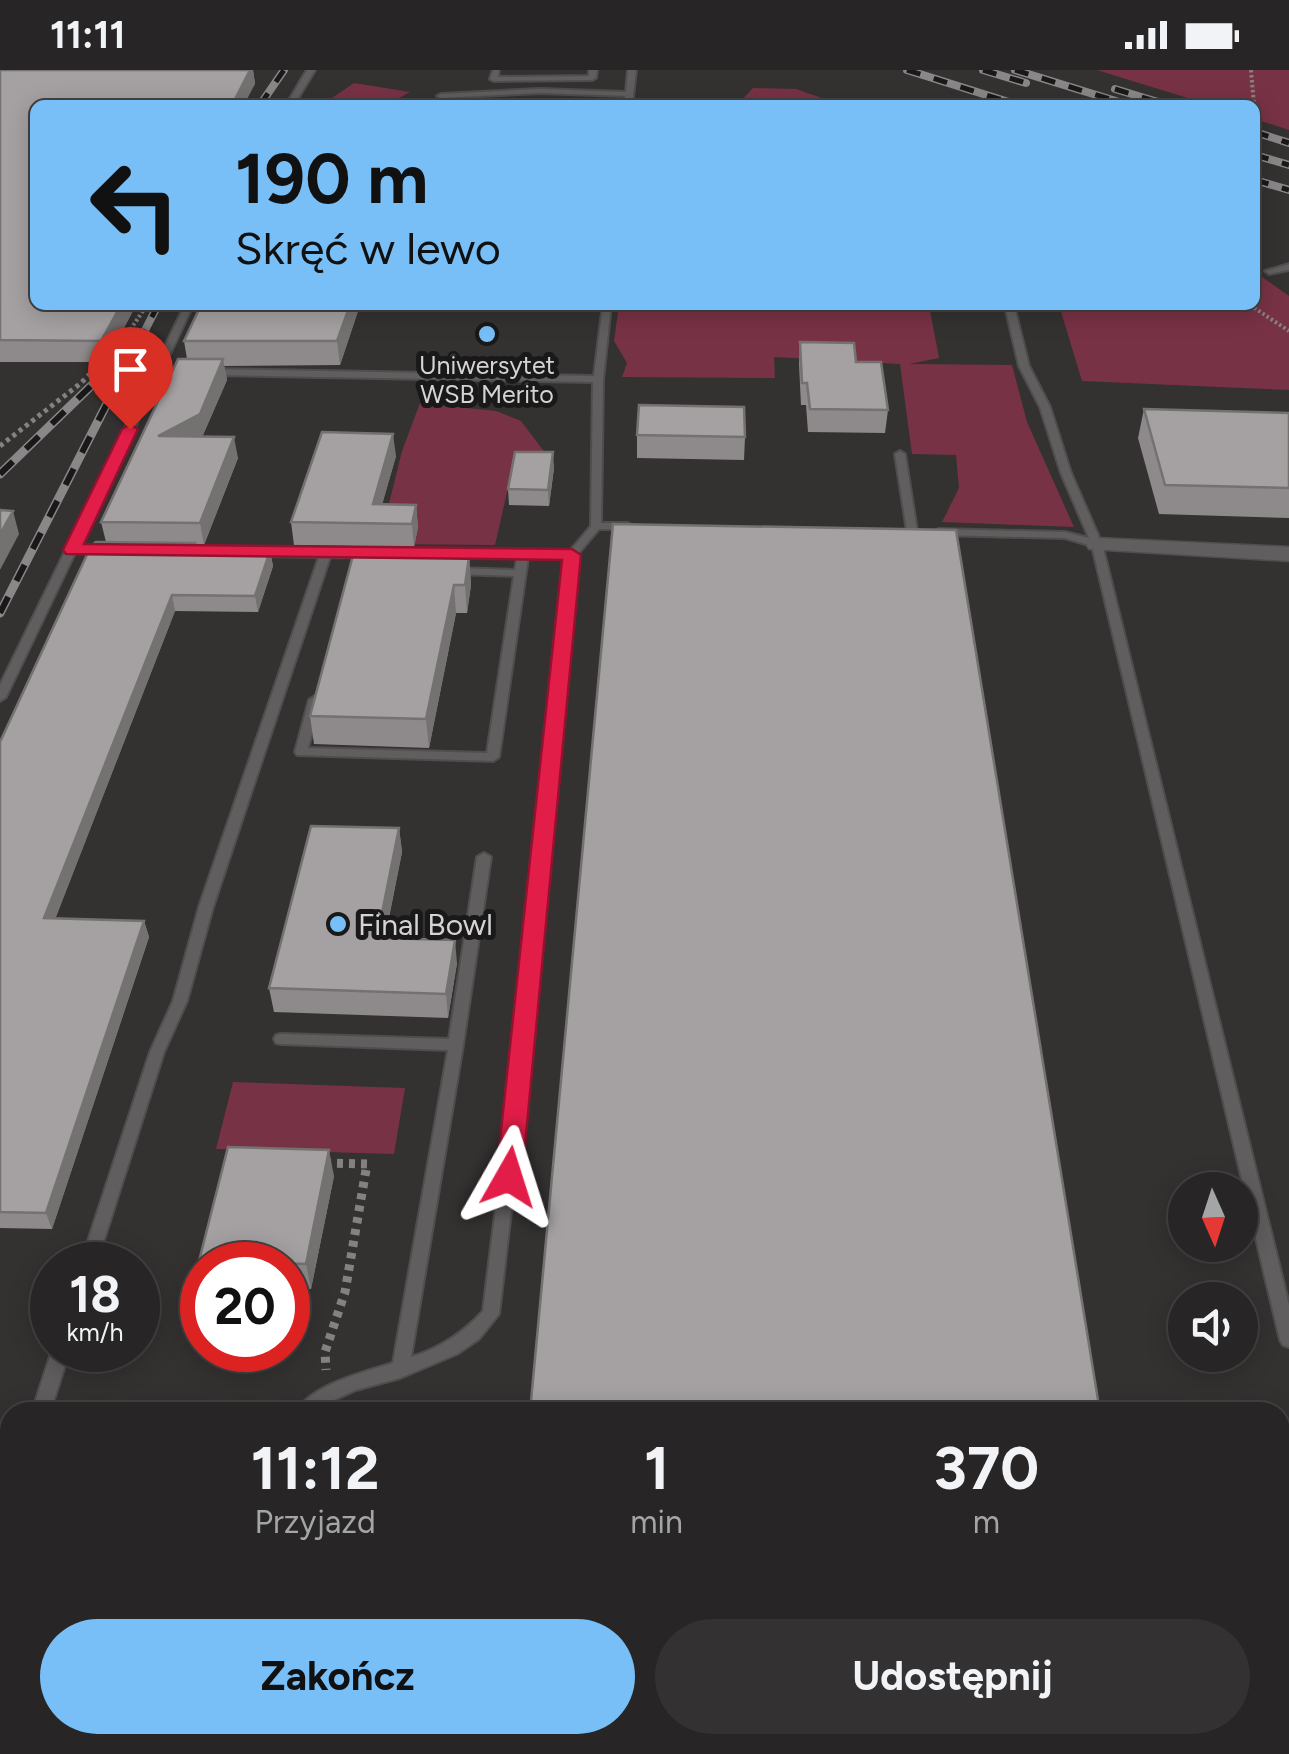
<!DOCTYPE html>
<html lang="pl">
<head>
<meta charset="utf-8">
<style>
  :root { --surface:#272525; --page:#333132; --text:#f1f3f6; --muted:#a4a5a7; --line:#434242; --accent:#78bff7 }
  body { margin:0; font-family:Figtree,sans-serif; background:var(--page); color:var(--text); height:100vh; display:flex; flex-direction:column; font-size:38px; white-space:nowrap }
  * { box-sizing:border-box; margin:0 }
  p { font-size:32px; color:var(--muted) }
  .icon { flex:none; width:55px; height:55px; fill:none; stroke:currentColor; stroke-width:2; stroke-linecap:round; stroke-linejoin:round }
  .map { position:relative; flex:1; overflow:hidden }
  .panel { position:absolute; left:0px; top:1332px; width:1290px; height:352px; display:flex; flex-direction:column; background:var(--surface); border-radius:30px 30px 0 0; box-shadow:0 5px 25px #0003,0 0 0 2px var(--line) }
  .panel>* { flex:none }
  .banner { position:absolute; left:30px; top:30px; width:1230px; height:210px; border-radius:15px; box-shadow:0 5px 25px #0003,0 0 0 2px var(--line); background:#78bff7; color:#111; overflow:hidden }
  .needle { width:65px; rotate:177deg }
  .fabs { position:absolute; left:1168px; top:1102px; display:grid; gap:20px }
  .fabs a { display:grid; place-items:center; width:90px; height:90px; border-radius:50%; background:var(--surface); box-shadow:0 5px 25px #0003,0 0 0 2px var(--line); font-size:50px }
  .speed { position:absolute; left:30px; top:1172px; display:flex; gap:20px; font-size:50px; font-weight:700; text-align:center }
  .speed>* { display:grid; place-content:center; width:130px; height:130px; border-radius:50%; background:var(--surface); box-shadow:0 5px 25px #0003,0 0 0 2px var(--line); line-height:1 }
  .speed small { font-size:25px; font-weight:400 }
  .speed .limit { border:15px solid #d22; background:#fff; color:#111 }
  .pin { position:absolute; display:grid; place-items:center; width:85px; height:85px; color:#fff; margin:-102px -42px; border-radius:50% 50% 50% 0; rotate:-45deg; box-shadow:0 0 10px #0007 }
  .pin .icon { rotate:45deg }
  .me { position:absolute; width:110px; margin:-55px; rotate:6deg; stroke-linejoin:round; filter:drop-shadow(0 0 8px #0008) }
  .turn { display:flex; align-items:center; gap:35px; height:210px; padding:0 40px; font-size:45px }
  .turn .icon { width:130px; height:130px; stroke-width:2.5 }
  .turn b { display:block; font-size:70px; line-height:85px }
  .eta { display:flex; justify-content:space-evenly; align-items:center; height:170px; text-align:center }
  .eta b { font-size:60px; font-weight:700; line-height:70px }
  .action { display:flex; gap:20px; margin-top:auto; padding:20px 40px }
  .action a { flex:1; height:115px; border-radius:60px; background:var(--accent); color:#111; font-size:40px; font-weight:700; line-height:115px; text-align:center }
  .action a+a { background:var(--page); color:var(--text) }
  .status { display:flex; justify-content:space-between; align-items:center; height:70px; padding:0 50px; background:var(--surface); direction:ltr }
  .status svg { height:28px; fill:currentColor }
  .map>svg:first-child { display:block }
  .green { fill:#783245 }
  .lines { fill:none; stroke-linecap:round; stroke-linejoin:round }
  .service-casing { stroke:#4f4d4d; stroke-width:4 }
  .minor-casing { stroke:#4f4d4d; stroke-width:3 }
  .path-far2 { stroke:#848181; stroke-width:4; stroke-dasharray:2.5 2.5; stroke-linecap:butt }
  .path-far1 { stroke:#848181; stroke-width:5; stroke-dasharray:4 4; stroke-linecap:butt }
  .path { stroke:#848181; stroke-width:9; stroke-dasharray:6 6; stroke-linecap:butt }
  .service { fill:#615e5f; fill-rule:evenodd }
  .minor { fill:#615e5f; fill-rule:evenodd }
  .rail-far1-casing { stroke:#898787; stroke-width:8 }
  .rail-casing { stroke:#898787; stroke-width:9 }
  .rail-far1 { stroke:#1a1919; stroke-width:5; stroke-dasharray:14; stroke-linecap:butt }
  .rail { stroke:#1a1919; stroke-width:6; stroke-dasharray:18; stroke-linecap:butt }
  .wall { fill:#8e8a8b }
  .shaded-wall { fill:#747171 }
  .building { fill:#a5a1a2; stroke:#747171; stroke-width:2.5 }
  .route { fill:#e11d48; stroke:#92132f; stroke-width:2.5 }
  .poi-dot { fill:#78bff7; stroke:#1a1919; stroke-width:4 }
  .labels { text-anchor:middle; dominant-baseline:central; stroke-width:10; stroke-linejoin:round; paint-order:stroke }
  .far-poi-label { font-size:25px; fill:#d5d3d3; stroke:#1a1919 }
  .poi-label { font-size:30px; fill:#d5d3d3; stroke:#1a1919; text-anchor:start }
</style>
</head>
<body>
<div class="status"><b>11:11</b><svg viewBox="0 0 49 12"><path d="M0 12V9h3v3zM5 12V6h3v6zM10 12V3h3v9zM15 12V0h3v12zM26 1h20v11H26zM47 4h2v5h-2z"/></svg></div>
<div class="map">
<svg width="1289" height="1684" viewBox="0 0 1289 1684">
  <rect width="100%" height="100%" fill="#343131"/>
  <!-- green -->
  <g class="green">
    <path d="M 1097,0 L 1289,0 L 1289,60 L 1255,49 L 1255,35 L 1210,35 Z"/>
    <path d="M 354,13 L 410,22 L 390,33 L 327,35 L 326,32 Z"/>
    <path d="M 753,18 L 796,19 L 842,35 L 737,35 Z"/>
    <path d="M 1255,202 L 1289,226 L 1289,320 L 1082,311 L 1059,235 L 1255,235 Z"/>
    <path d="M 619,235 L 929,235 L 939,288 L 909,294 L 1012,295 L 1027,352 L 1074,457 L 942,452 L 959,418 L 956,385 L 912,384 L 900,294 L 774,287 L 775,308 L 622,307 L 627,293 L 614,271 Z"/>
    <path d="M 420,333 L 496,341 L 521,351 L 555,396 L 513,396 L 495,475 L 379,474 L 402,381 Z"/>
    <path d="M 233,1012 L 405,1018 L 394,1084 L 216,1079 Z"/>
  </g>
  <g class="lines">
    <defs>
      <g id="service">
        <path d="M 307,0 L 315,0 L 294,35 L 286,35 Z"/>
        <path d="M 493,0 L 499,0 L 498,7 L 589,6 L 589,0 L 597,0 L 596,8 L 592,10 L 494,11 L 490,9 Z"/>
        <path d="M 628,0 L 636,0 L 632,35 L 624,35 L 625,26 L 540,23 L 441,28 L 437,26 L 441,24 L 540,19 L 626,22 Z"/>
        <path d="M 1289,194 L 1289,200 L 1269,204 L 1265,201 Z"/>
        <path d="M 185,235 L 193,235 L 163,299 L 187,299 L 192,302 L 187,305 L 160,305 L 78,477 L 107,477 L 112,480 L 107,483 L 75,483 L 6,627 L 0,631 L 0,615 Z"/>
        <path d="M 603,235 L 611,235 L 603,309 L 601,453 L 628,453 L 633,456 L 628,459 L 599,459 L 577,485 L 538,912 L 499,1244 L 479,1269 L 457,1284 L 400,1308 L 356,1320 L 332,1331 L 318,1342 L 296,1342 C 311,1315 364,1302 393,1293 L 448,980 L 281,974 L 276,973 L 274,969 L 276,965 L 281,964 L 449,969 L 477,787 L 484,783 L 491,787 L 463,975 L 411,1287 C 440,1278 462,1264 483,1241 L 524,912 L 566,488 L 528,488 L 499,687 L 493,691 L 297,685 L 295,682 L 309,630 L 315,626 L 321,630 L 308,678 L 487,683 L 514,506 L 455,504 L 449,501 L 455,498 L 515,500 L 517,488 L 330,487 L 213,837 L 187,931 L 164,982 L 96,1195 L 80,1195 L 150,982 L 173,931 L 199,837 L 319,487 L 253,486 L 248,483 L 253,480 L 569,482 L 591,456 L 593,312 L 209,305 L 204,302 L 209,299 L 594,306 Z"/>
        <path d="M 1010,235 L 1019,235 L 1015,240 L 1029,296 L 1050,337 L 1071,403 L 1102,474 L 1289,1235 L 1289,1277 L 1283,1275 L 1280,1270 L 1092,476 L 1065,468 L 939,465 L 934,462 L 939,459 L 1065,462 L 1089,468 L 1061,403 L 1040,337 L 1019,296 L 1006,240 Z"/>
        <path d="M 900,381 L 905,384 L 917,461 L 912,464 L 907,461 L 895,384 Z"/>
        <path d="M 52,1280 L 70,1280 L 50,1342 L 32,1342 Z"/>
        <path d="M 10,1433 L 10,1470 L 7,1478 L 0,1481 L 0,1443 L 3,1435 Z"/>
        <rect x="1280" y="1531" width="9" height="18"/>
        <path d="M 214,1675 L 234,1675 L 232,1684 L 212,1684 Z"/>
      </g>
      <path id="minor" d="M 1097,468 L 1289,477 L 1289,491 L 1089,479 L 1086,474 Z"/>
    </defs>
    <!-- service casing -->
    <use href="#service" class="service-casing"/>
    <!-- minor casing -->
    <use href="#minor" class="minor-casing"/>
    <!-- path-far2 -->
    <g class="path-far2">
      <path d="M 1251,0 L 1254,35"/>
      <path d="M 1255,40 L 1256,48"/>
      <path d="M 1250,235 L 1289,261"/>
      <path d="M 122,272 L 147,235"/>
    </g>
    <!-- path-far1 -->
    <path class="path-far1" d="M 0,376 L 81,313 L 124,269"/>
    <!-- path -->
    <path class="path" d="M 325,1093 L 367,1094 L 345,1222 L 325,1282 L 326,1300"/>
    <!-- service -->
    <use href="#service" class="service"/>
    <!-- minor -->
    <use href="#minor" class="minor"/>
    <defs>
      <g id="rail-far1">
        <path d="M 907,0 L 1018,35"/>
        <path d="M 983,0 L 1026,13"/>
        <path d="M 1015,0 L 1129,35"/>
        <path d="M 1115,19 L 1168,35"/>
        <path d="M 260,35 L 284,0"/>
        <path d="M 1255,62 L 1289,73"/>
        <path d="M 1255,85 L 1289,95"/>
        <path d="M 1255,110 L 1289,120"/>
        <path d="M 139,272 L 158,235"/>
      </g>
      <g id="rail">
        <path d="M 0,404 L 125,283"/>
        <path d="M 0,543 L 140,269"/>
      </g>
    </defs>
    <!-- rail-far1 casing -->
    <use href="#rail-far1" class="rail-far1-casing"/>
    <!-- rail casing -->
    <use href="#rail" class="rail-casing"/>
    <!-- rail-far1 -->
    <use href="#rail-far1" class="rail-far1"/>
    <!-- rail -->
    <use href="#rail" class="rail"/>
  </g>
  <!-- wall -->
  <g class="wall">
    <path d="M 0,0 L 253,0 L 255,14 L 35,35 L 35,235 L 136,235 L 106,292 L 0,292 Z"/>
    <path d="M 360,235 L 340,295 L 224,296 L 227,310 L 203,365 L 201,366 L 238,388 L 204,475 L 196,474 L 197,479 L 270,481 L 273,496 L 258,542 L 175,541 L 55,849 L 144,851 L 149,867 L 52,1159 L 0,1158 L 0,672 L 106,472 L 101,452 L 187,289 L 184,271 Z"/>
    <path d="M 800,272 L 856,292 L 888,340 L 885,363 L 808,362 L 806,335 L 801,335 L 799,294 Z"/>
    <path d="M 1144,339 L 1289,343 L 1289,448 L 1159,444 L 1138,368 Z"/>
    <path d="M 637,365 L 745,367 L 744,390 L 637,388 Z"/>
    <path d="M 396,386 L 382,434 L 416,435 L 418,457 L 414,477 L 294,475 L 291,452 Z"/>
    <path d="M 554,398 L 549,436 L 509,435 L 508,419 Z"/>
    <path d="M 405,480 L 405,486 L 469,487 L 471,515 L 467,543 L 456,543 L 429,678 L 314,674 L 310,646 Z"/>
    <path d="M 399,758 L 402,782 L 385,868 L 457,893 L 448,948 L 274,942 L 269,918 Z"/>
    <path d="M 334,1106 L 311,1219 L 288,1218 L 288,1195 L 202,1195 L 202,1203 L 199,1191 Z"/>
    <path d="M 264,1675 L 382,1675 L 381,1684 L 267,1684 Z"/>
    <path d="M 1222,1675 L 1280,1675 L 1289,1684 L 1224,1684 Z"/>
  </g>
  <!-- shaded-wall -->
  <g class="shaded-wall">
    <path d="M 250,0 L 253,0 L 255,14 L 244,35 L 232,35 Z"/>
    <path d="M 121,235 L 136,235 L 106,292 L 101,271 Z"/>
    <path d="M 350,235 L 360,235 L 340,295 L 337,271 Z"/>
    <path d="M 223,289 L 227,310 L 203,365 L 162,387 L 158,366 Z"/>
    <path d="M 393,364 L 396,386 L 377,453 L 373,434 Z"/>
    <path d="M 234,367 L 238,388 L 204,475 L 200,453 Z"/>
    <path d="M 553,382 L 554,398 L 549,436 L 548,420 Z"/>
    <path d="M 416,435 L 418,457 L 414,477 L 412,454 Z"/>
    <path d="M 13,441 L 19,464 L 0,500 L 0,464 Z"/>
    <path d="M 270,481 L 273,496 L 258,542 L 255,526 Z"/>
    <path d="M 469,487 L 471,515 L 467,543 L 465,515 Z"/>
    <path d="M 454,515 L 456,543 L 429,678 L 426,649 Z"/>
    <path d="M 172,525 L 175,541 L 49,865 L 44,848 Z"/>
    <path d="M 399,758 L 402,782 L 380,891 L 377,868 Z"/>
    <path d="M 144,851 L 149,867 L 52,1159 L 46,1143 Z"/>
    <path d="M 455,870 L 457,893 L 448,948 L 446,924 Z"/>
    <path d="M 329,1080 L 334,1106 L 311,1219 L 306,1194 Z"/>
    <path d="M 373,1675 L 382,1675 L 381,1684 L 375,1684 Z"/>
  </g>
  <!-- building -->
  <g class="building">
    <path d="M 0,0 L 250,0 L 232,35 L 35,35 L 35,235 L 121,235 L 101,271 L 0,270 Z"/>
    <path d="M 351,33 L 464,35 L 350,35 Z"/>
    <path d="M 201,235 L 350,235 L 337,271 L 184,271 Z"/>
    <path d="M 800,272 L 854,273 L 856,292 L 881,292 L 888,340 L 810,339 L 807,313 L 802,313 Z"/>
    <path d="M 178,289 L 223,289 L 200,344 L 158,366 L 234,367 L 200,453 L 101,452 Z"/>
    <path d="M 639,335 L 744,337 L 745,367 L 637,365 Z"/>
    <path d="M 1144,339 L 1289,343 L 1289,418 L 1165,415 Z"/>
    <path d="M 322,362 L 393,364 L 373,434 L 416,435 L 412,454 L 291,452 Z"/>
    <path d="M 515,382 L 553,382 L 548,420 L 508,419 Z"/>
    <path d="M 0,440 L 13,441 L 0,464 Z"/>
    <path d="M 613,454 L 956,460 L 1100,1342 L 530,1342 Z"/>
    <path d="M 96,472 L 195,473 L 193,479 L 270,481 L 255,526 L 172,525 L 44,848 L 144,851 L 46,1143 L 0,1142 L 0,672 L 91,476 Z"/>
    <path d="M 355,478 L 405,480 L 403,486 L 469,487 L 465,515 L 454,515 L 426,649 L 310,646 Z"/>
    <path d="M 311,756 L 399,758 L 377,868 L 455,870 L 446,924 L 269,918 Z"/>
    <path d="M 228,1077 L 329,1080 L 306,1194 L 199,1191 Z"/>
    <path d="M 1280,1633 L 1287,1634 L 1289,1641 L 1289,1684 L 1230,1684 L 1228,1675 L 1280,1675 Z"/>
    <path d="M 499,1675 L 1154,1675 L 1155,1684 L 498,1684 Z"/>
  </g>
  <!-- route -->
  <path class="route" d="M 130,354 L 138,359 L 84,474 L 572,479 L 581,485 L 522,1107 L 519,1114 L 509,1117 L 500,1114 L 496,1107 L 562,490 L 66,484 L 63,480 L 122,359 Z"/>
  <!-- markers -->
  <g class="poi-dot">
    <circle cx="487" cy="264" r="10"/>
    <circle cx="338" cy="854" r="10"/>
  </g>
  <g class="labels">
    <!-- far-poi labels -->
    <g class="far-poi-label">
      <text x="487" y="295">Uniwersytet<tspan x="487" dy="29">WSB Merito</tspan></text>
    </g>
    <!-- poi labels -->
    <g class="poi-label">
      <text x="358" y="854">Final Bowl</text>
    </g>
  </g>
</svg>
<div class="fabs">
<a><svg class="needle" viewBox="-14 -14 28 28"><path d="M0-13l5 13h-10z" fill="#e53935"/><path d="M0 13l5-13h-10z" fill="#a4a5a7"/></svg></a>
<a><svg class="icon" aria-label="sound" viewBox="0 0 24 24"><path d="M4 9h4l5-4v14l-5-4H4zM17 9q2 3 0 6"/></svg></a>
</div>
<div class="speed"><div>18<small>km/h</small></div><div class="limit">20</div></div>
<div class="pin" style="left:130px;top:359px;background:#d93025"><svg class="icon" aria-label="arrive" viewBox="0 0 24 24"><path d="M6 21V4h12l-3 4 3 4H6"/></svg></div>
<svg class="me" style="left:509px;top:1107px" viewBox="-20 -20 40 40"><path d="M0-17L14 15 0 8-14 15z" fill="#e11d48" stroke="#fff" stroke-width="4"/></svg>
<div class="banner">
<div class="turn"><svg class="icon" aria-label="left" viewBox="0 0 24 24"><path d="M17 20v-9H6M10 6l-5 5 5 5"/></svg><div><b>190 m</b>Skręć w lewo</div></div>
</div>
<section class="panel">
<div class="eta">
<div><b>11:12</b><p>Przyjazd</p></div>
<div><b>1</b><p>min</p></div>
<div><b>370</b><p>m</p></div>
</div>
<div class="action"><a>Zakończ</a><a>Udostępnij</a></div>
</section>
</div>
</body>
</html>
